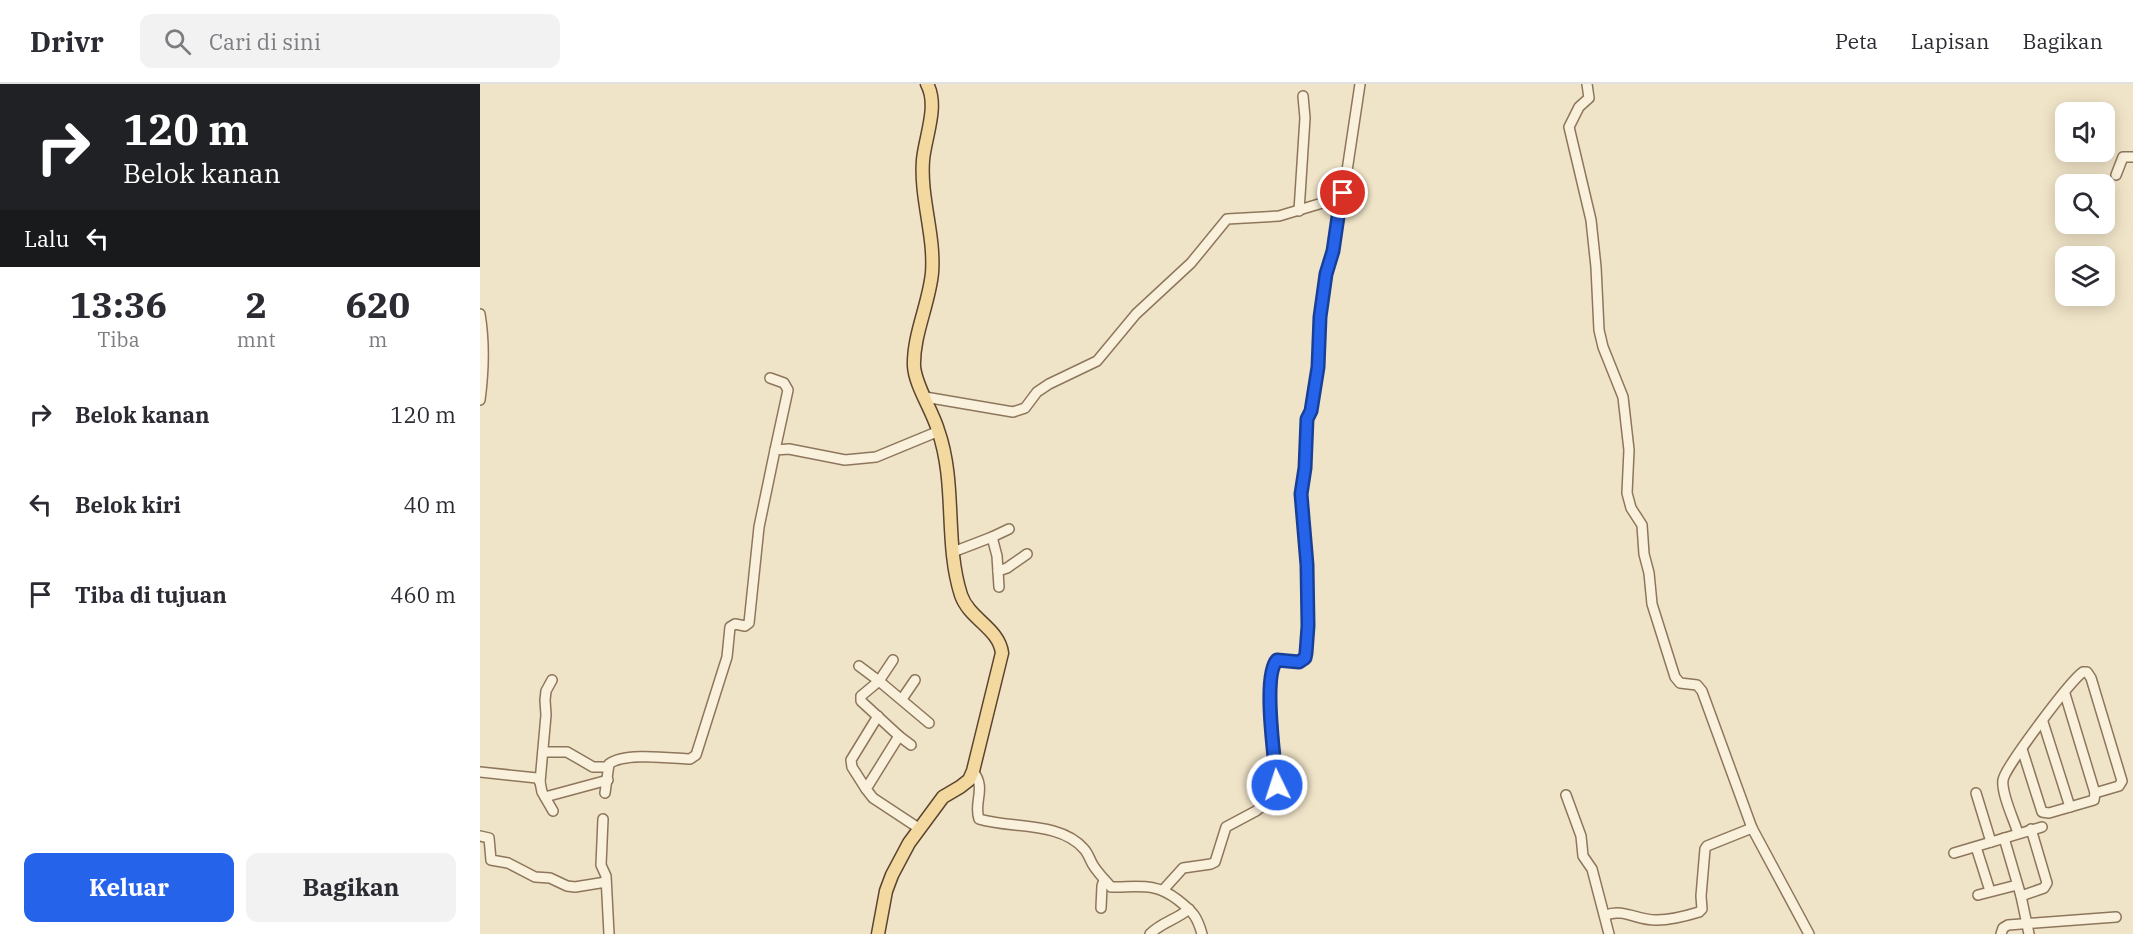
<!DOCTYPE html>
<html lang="id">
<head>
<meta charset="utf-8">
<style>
  :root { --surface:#fff; --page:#f2f2f3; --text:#2b2b33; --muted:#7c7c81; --line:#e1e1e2; --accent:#2563eb }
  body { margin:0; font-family:"IBM Plex Serif",serif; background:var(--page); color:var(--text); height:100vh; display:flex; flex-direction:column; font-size:22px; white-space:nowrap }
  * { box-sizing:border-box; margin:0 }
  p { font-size:20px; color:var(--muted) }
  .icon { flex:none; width:33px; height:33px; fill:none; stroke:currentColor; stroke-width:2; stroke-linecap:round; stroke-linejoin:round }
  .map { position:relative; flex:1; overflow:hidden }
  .details { display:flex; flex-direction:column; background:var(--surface); width:480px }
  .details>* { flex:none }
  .guide { background:#202124; color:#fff; overflow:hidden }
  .fabs { position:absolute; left:1575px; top:18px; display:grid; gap:12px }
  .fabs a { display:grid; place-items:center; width:60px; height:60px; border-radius:12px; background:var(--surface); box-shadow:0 3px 15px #0003; font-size:30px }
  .pin { position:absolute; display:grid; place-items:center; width:51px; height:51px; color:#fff; margin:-26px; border:3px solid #fff; border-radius:50%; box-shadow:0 2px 6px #0007 }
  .me { position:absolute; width:66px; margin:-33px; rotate:356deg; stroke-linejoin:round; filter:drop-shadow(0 0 4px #0008) }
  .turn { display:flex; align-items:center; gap:21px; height:126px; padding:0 24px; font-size:27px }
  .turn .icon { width:78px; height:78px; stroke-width:2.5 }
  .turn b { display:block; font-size:42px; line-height:51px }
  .then { display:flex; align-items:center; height:57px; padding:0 24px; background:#0003; gap:12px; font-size:22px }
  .eta { display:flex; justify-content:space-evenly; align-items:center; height:102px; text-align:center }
  .eta b { font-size:36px; font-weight:700; line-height:42px }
  .action { display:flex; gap:12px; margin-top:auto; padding:12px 24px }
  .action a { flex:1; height:69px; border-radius:12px; background:var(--accent); color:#fff; font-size:24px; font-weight:700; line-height:69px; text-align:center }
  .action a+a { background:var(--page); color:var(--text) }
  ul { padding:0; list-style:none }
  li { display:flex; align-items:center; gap:18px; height:90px; padding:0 24px }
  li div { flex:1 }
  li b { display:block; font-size:22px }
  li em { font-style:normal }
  header { display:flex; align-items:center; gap:36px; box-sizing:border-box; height:84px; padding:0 30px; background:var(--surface); border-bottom:2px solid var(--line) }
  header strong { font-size:28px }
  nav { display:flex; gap:33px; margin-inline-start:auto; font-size:21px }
  .search { width:420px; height:54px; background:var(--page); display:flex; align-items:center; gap:15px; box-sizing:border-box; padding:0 21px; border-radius:12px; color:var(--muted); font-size:22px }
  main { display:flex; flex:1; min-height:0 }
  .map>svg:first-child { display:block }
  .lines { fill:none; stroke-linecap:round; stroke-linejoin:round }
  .minor-casing { stroke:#8d765c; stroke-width:12 }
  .major-casing { stroke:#5b4430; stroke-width:15 }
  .minor { stroke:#faf1dc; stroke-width:9 }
  .major { stroke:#f3d9a0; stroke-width:12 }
  .route-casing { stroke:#184099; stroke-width:15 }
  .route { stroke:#2563eb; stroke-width:10 }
</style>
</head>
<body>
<header>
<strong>Drivr</strong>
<div class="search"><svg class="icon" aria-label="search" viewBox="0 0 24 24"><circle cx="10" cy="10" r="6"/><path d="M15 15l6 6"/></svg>Cari di sini</div>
<nav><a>Peta</a><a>Lapisan</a><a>Bagikan</a></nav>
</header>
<main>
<section class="details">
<div class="guide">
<div class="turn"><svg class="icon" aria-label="right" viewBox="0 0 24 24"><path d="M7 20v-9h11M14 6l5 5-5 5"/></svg><div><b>120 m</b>Belok kanan</div></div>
<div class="then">Lalu<svg class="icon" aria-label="left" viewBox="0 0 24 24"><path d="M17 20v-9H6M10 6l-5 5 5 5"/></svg></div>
</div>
<div class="eta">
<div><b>13:36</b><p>Tiba</p></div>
<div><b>2</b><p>mnt</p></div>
<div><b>620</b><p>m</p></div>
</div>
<ul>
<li><svg class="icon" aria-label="right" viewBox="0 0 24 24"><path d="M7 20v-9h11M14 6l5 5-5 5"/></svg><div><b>Belok kanan</b></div><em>120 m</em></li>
<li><svg class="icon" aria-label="left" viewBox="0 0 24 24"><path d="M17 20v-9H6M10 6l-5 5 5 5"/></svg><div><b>Belok kiri</b></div><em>40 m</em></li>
<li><svg class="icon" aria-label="arrive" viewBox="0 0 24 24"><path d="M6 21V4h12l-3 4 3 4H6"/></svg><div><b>Tiba di tujuan</b></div><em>460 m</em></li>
</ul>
<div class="action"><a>Keluar</a><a>Bagikan</a></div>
</section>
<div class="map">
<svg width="1653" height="850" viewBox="0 0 1653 850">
  <rect width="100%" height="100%" fill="#f0e4c8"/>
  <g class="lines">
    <defs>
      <g id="minor">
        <path d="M 1107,0 L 1109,14 L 1099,23 L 1089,43 L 1111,136 L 1116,183 L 1119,246 L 1123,263 L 1143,313 L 1149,366 L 1147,409 L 1151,424 L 1162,441 L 1164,470 L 1169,489 L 1172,520 L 1195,593 L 1200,599 L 1217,601 L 1222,607 L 1272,744 L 1329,850"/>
        <path d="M 1636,91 L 1643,73 L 1653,73"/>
        <path d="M 819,127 L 825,34 L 823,12"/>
        <path d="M 0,230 C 5,260 4,286 0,316"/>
        <path d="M 290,294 L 304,299 L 308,306 L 295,366"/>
        <path d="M 445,313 L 533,328 L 545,324 L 557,308 L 569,300 L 617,277 L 656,230 L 711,179 L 747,135 L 799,132 L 859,114 L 863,109 L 865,100 L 880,0"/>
        <path d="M 512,453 L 529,445"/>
        <path d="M 473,468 L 512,453 L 517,472 L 519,503"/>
        <path d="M 518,487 L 527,484 L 547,470"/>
        <path d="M 379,582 L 399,597 L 413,576"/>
        <path d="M 72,596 L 66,607 L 65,616 L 66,631 L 60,698 L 62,708 L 73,727"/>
        <path d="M 422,615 L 435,596"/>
        <path d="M 1563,638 L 1590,723"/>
        <path d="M 419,652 L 431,661"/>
        <path d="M 1542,665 L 1562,728 L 1569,729 L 1614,716 L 1615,709 L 1585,610"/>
        <path d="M 63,668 L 87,668 L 113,683 L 128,683"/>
        <path d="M 493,687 C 507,705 493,718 499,735 C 531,745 580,737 604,765 C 608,769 610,776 613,781 C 618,789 625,796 631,803 C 659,803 675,798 698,816 C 713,828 717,832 722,850"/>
        <path d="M 0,688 L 57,694 L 60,698"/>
        <path d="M 386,705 L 372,683 L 371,676 L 398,632"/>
        <path d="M 125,709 L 129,680 C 144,668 190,674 210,675 L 216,671 L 247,573 L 250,543 L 255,540 L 265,542 L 269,539 L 279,443 L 295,366 L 309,365 L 365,376 L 396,373 L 459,347"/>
        <path d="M 1496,709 L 1511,758"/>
        <path d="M 1086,711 L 1101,752 L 1103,772 L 1112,785 L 1129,850"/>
        <path d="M 65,713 L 128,696"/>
        <path d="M 123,735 L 121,781 L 126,792 L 129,850"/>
        <path d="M 440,745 L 393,714 L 386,705 L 419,652 L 381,617 L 381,612 L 399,597 L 449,639"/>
        <path d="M 1538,749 C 1534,736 1521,709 1523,696 C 1525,683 1591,596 1603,588 L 1607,588 L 1611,594 L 1642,697 L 1639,702 L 1615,709"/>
        <path d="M 0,752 L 9,754 L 11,776 L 28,779 L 55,793 L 70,794 L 87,802 L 95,803 L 126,798"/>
        <path d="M 1524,754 L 1541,812 L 1549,850"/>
        <path d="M 1496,763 L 1510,807"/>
        <path d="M 1474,769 L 1562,743"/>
        <path d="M 684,805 L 703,784 L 731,780 L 735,778 L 746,743 L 776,727 L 791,715 L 797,701 L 790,615 L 793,582 L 797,576 L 819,578 L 825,574 L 826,569 L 828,542 L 827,481 L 821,410 L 825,384 L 827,335 L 831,328 L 838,283 L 840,233 L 846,190 L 853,167 L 861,113"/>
        <path d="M 1498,811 L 1537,801"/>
        <path d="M 1541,812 L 1564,804 L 1567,799 L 1551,745"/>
        <path d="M 621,824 L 622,802 L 624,796"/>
        <path d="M 1126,831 C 1143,824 1159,837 1177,836 C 1190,836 1206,832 1219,828 L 1222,825 L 1221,812 L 1225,765 L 1227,762 L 1272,744"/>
        <path d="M 670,850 C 682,838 696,836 709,825"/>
        <path d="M 1521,850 L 1523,844 L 1528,841 L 1636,833"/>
      </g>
      <path id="major" d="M 398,850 L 406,807 L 412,791 L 429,759 L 463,713 L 480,703 L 489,696 L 493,687 L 522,569 C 519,544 489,535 481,511 C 464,458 477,400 458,346 C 452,326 435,301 434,282 C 433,251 449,220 452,189 C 455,151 440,114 443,76 C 445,53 459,22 447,0"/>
    </defs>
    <!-- minor casing -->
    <use href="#minor" class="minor-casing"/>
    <!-- major casing -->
    <use href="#major" class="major-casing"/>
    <!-- minor -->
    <use href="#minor" class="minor"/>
    <!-- major -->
    <use href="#major" class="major"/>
  </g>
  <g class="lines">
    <defs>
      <path id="route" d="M 797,701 C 795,677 782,592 797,576 L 819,578 L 825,574 L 826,569 L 828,542 L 827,481 L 821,410 L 825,384 L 827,335 L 831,327 L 838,283 L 840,233 L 846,190 L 853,167 L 861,112 L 863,109"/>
    </defs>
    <!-- route casing -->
    <use href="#route" class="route-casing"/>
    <!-- route -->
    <use href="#route" class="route"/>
  </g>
</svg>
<div class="fabs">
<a><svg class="icon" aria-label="sound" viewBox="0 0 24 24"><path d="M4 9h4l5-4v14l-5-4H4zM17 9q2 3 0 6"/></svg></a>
<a><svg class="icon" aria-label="search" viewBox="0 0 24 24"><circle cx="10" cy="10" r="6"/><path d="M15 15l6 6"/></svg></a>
<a><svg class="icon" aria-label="layers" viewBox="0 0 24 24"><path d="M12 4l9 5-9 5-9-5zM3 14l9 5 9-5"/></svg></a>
</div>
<div class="pin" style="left:863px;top:109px;background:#d93025"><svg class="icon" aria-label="arrive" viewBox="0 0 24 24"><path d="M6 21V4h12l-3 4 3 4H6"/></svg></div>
<svg class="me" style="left:797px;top:701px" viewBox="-20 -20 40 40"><circle r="17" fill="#2563eb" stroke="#fff" stroke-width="3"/><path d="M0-11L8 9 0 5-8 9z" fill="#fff"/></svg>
</div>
</main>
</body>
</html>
